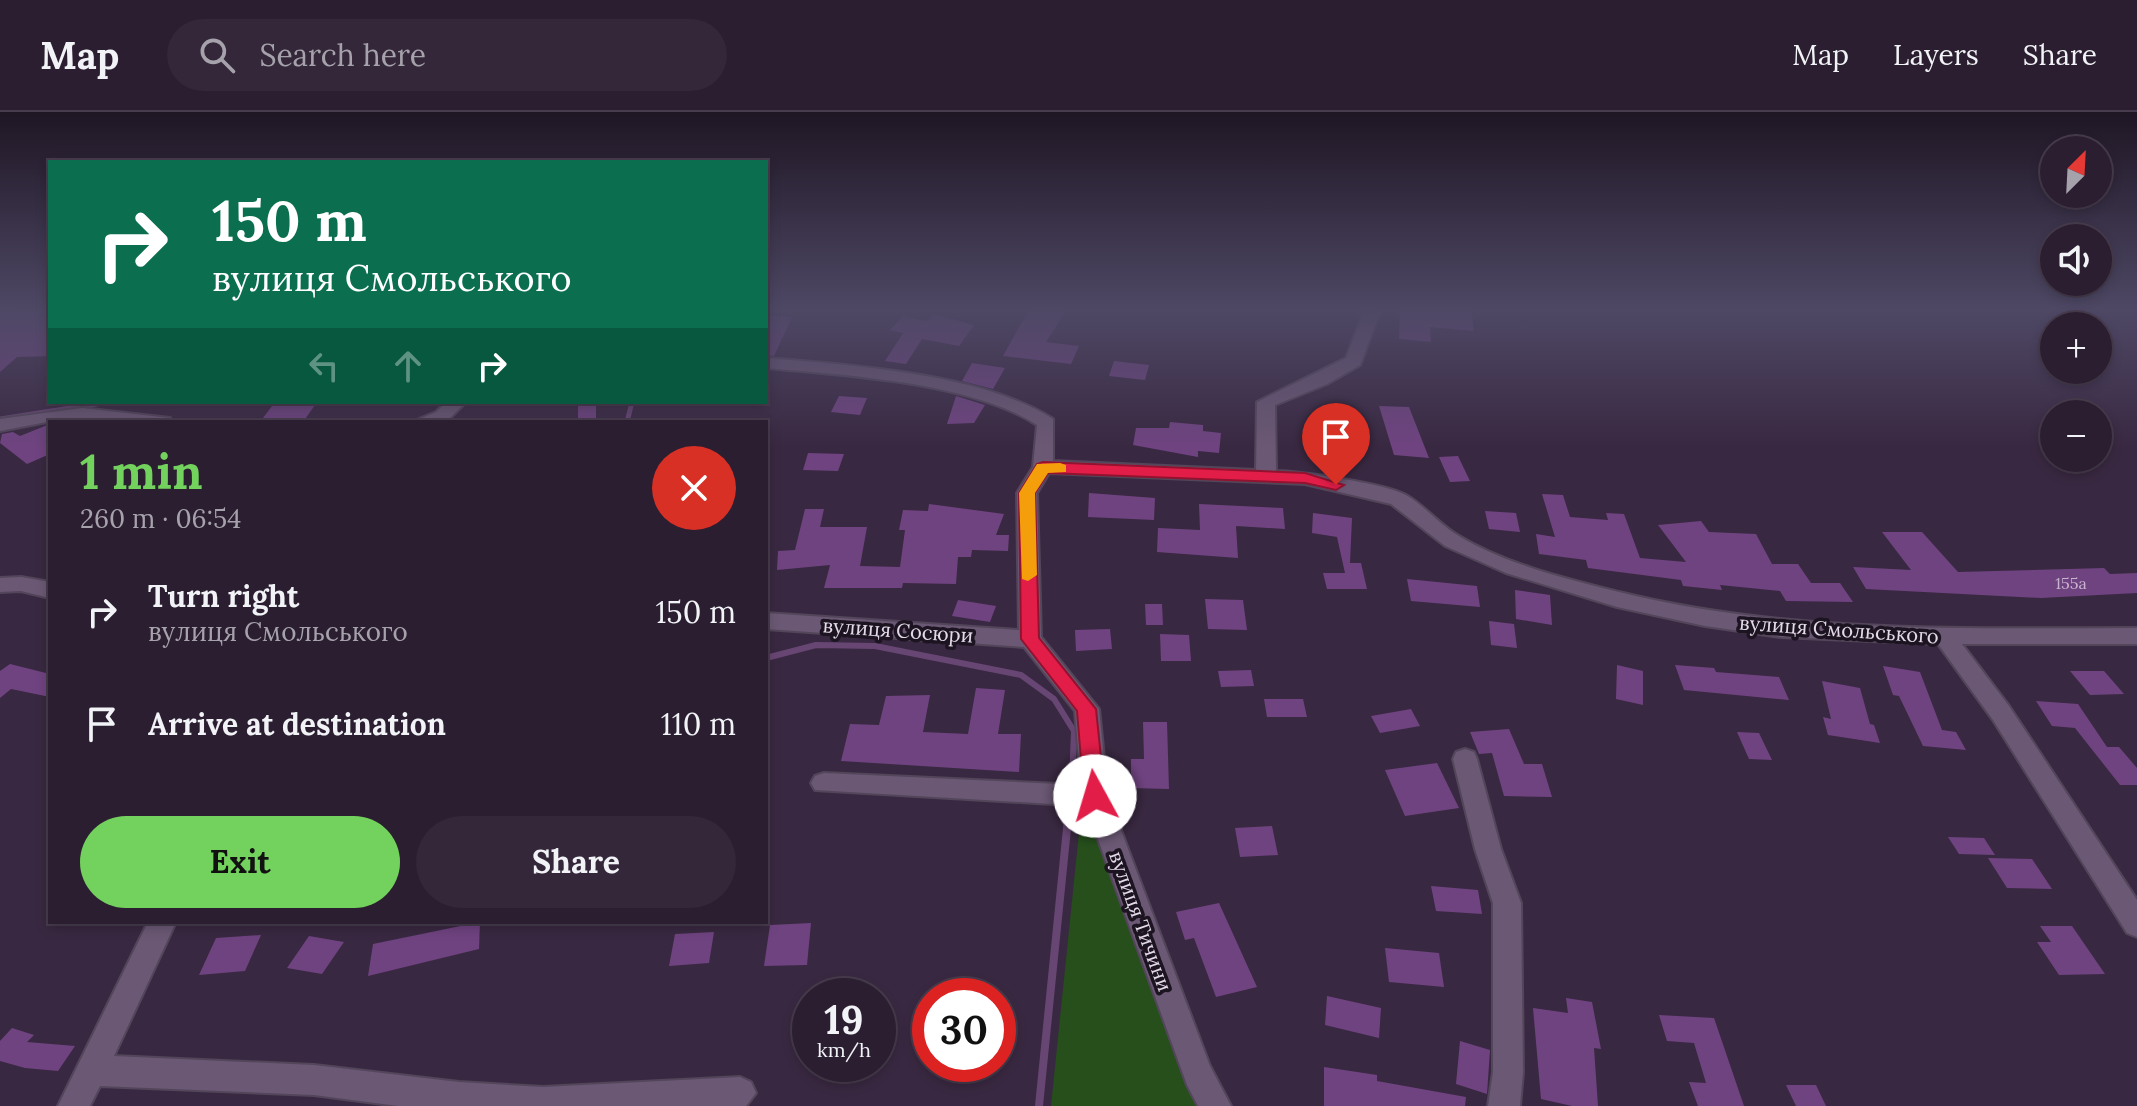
<!DOCTYPE html>
<html lang="en">
<head>
<meta charset="utf-8">
<style>
  :root { --surface:#2b1e31; --page:#332739; --text:#f1f3f6; --muted:#a6a2ab; --line:#473c4d; --accent:#73d25d }
  body { margin:0; font-family:Lora,serif; background:var(--page); color:var(--text); height:100vh; display:flex; flex-direction:column; font-size:30px; white-space:nowrap }
  * { box-sizing:border-box; margin:0 }
  p { font-size:26px; color:var(--muted) }
  .icon { flex:none; width:44px; height:44px; fill:none; stroke:currentColor; stroke-width:2; stroke-linecap:round; stroke-linejoin:round }
  .map { position:relative; flex:1; overflow:hidden }
  .sheet { position:absolute; left:48px; top:308px; width:720px; height:504px; display:flex; flex-direction:column; background:var(--surface); border-radius:0px; box-shadow:0 4px 12px #0003,0 0 0 2px var(--line) }
  .sheet>* { flex:none }
  .top-card { position:absolute; left:48px; top:48px; width:720px; height:244px; border-radius:0px; box-shadow:0 4px 12px #0003,0 0 0 2px var(--line); background:#0b6e4f; color:#fff; overflow:hidden }
  .needle { width:52px; rotate:24deg }
  .tools { position:absolute; left:2040px; top:24px; display:grid; gap:16px }
  .tools a { display:grid; place-items:center; width:72px; height:72px; border-radius:50%; background:var(--surface); box-shadow:0 4px 12px #0003,0 0 0 2px var(--line); font-size:40px }
  .speed { position:absolute; left:792px; top:866px; display:flex; gap:16px; font-size:40px; font-weight:700; text-align:center }
  .speed>* { display:grid; place-content:center; width:104px; height:104px; border-radius:50%; background:var(--surface); box-shadow:0 4px 12px #0003,0 0 0 2px var(--line); line-height:1 }
  .speed small { font-size:20px; font-weight:400 }
  .speed .limit { border:12px solid #d22; background:#fff; color:#111 }
  .pin { position:absolute; display:grid; place-items:center; width:68px; height:68px; color:#fff; margin:-82px -34px; border-radius:50% 50% 50% 0; rotate:-45deg; box-shadow:0 0 8px #0007 }
  .pin .icon { rotate:45deg }
  .me { position:absolute; width:88px; margin:-44px; rotate:354deg; stroke-linejoin:round; filter:drop-shadow(0 0 6px #0008) }
  .turn { display:flex; align-items:center; gap:28px; height:168px; padding:0 32px; font-size:36px }
  .turn .icon { width:104px; height:104px; stroke-width:2.5 }
  .turn b { display:block; font-size:56px; line-height:68px }
  .lanes { display:flex; align-items:center; height:76px; padding:0 32px; background:#0003; justify-content:center; gap:40px; direction:ltr }
  .lanes .off { opacity:.35 }
  .round { display:grid; place-items:center; flex:none; width:84px; height:84px; border-radius:42px; background:var(--page) }
  .headline { display:flex; align-items:center; justify-content:space-between; height:136px; padding:0 32px }
  h1 { font-size:48px; font-weight:800; line-height:60px; color:var(--accent) }
  .cta { display:flex; gap:16px; margin-top:auto; padding:16px 32px }
  .cta a { flex:1; height:92px; border-radius:48px; background:var(--accent); color:#111; font-size:32px; font-weight:800; line-height:92px; text-align:center }
  .cta a+a { background:var(--page); color:var(--text) }
  ul { padding:0; list-style:none }
  li { display:flex; align-items:center; gap:24px; height:112px; padding:0 32px }
  li div { flex:1 }
  li b { display:block; font-size:30px }
  li em { font-style:normal }
  header { display:flex; align-items:center; gap:48px; box-sizing:border-box; height:112px; padding:0 40px; background:var(--surface); border-bottom:2px solid var(--line) }
  header strong { font-size:38px }
  nav { display:flex; gap:44px; margin-inline-start:auto; font-size:28px }
  .search { width:560px; height:72px; background:var(--page); display:flex; align-items:center; gap:20px; box-sizing:border-box; padding:0 28px; border-radius:44px; color:var(--muted); font-size:30px }
  .map>svg:first-child { display:block }
  .green { fill:#264f1c }
  .lines { fill:none; stroke-linecap:round; stroke-linejoin:round }
  .stream-far2 { stroke:#684674; stroke-width:5 }
  .stream-far1 { stroke:#684674; stroke-width:6 }
  .stream { stroke:#684674; stroke-width:8 }
  .building { fill:#6f4380 }
  .minor-casing { stroke:#53455a; stroke-width:4 }
  .minor { fill:#6b5874; fill-rule:evenodd }
  .route { fill:#e11d48; stroke:#92132f; stroke-width:2 }
  .slow { fill:#f59e0b }
  .labels { text-anchor:middle; dominant-baseline:central; stroke-width:7; stroke-linejoin:round; paint-order:stroke }
  .number-label { font-size:16px; fill:#c8b4d0 }
  .street-label { font-size:20px; fill:#e5daea; stroke:#1c1420 }
</style>
</head>
<body>
<header>
<strong>Map</strong>
<div class="search"><svg class="icon" aria-label="search" viewBox="0 0 24 24"><circle cx="10" cy="10" r="6"/><path d="M15 15l6 6"/></svg>Search here</div>
<nav><a>Map</a><a>Layers</a><a>Share</a></nav>
</header>
<div class="map">
<svg width="2137" height="994" viewBox="0 0 2137 994">
  <rect width="100%" height="100%" fill="#392841"/>
  <!-- green -->
  <path class="green" d="M 1086,700 L 1199,994 L 1051,994 L 1080,711 Z"/>
  <g class="lines">
    <!-- stream-far2 -->
    <g class="stream-far2">
      <path d="M 0,307 L 109,290"/>
      <path d="M 627,310 L 632,290"/>
    </g>
    <!-- stream-far1 -->
    <path class="stream-far1" d="M 766,546 L 816,533 L 875,534 L 1021,563 L 1054,587 L 1074,619 L 1072,669"/>
    <!-- stream -->
    <path class="stream" d="M 1039,994 L 1072,667"/>
  </g>
  <!-- building -->
  <g class="building">
    <path d="M 0,197 L 50,200 L 50,244 L 17,245 L 0,260 Z"/>
    <path d="M 1029,197 L 1067,197 L 1046,230 L 1079,234 L 1071,252 L 1003,244 Z"/>
    <path d="M 1400,197 L 1471,197 L 1474,219 L 1430,215 L 1431,230 L 1399,227 Z"/>
    <path d="M 934,202 L 974,213 L 959,234 L 922,227 L 906,252 L 885,249 L 903,221 L 890,218 L 903,204 L 927,209 Z"/>
    <path d="M 766,204 L 792,205 L 774,244 L 766,243 Z"/>
    <path d="M 1114,249 L 1149,253 L 1145,268 L 1109,264 Z"/>
    <path d="M 972,251 L 1005,256 L 993,277 L 962,269 Z"/>
    <path d="M 839,284 L 867,286 L 860,303 L 831,300 Z"/>
    <path d="M 956,284 L 985,293 L 974,311 L 947,312 Z"/>
    <rect x="578" y="290" width="18" height="20"/>
    <path d="M 315,293 L 303,310 L 260,310 L 272,294 Z"/>
    <path d="M 1379,294 L 1409,295 L 1429,346 L 1394,343 Z"/>
    <path d="M 1310,304 L 1336,305 L 1342,342 L 1315,340 Z"/>
    <path d="M 1170,310 L 1203,313 L 1203,319 L 1221,321 L 1219,341 L 1198,339 L 1198,345 L 1133,333 L 1136,316 L 1169,316 Z"/>
    <path d="M 50,312 L 50,342 L 27,352 L 0,331 L 2,322 L 13,320 L 20,324 Z"/>
    <path d="M 808,341 L 844,342 L 838,359 L 803,358 Z"/>
    <path d="M 1458,344 L 1470,369 L 1450,370 L 1439,345 Z"/>
    <path d="M 1089,381 L 1155,386 L 1154,408 L 1088,405 Z"/>
    <path d="M 1542,382 L 1563,383 L 1570,405 L 1608,408 L 1606,401 L 1624,402 L 1640,446 L 1686,450 L 1658,413 L 1701,409 L 1709,420 L 1756,422 L 1772,452 L 1798,452 L 1811,471 L 1840,471 L 1853,490 L 1786,489 L 1780,479 L 1720,473 L 1722,478 L 1683,474 L 1681,468 L 1588,456 L 1586,448 L 1539,442 L 1536,422 L 1555,425 Z"/>
    <path d="M 929,392 L 1004,402 L 996,423 L 1009,423 L 1008,439 L 972,438 L 971,445 L 958,445 L 956,472 L 903,471 L 902,476 L 824,476 L 830,453 L 777,458 L 778,439 L 795,438 L 805,397 L 824,397 L 820,415 L 867,415 L 860,454 L 900,455 L 905,418 L 899,418 L 903,398 L 928,399 Z"/>
    <path d="M 1199,392 L 1283,396 L 1285,417 L 1236,414 L 1238,446 L 1157,440 L 1158,416 L 1200,418 Z"/>
    <path d="M 1485,399 L 1516,401 L 1520,420 L 1489,417 Z"/>
    <path d="M 1313,401 L 1352,406 L 1350,451 L 1361,451 L 1367,477 L 1327,477 L 1323,461 L 1345,461 L 1337,425 L 1312,421 Z"/>
    <path d="M 1882,420 L 1922,420 L 1958,460 L 2104,456 L 2110,462 L 2137,461 L 2137,481 L 2041,486 L 1866,477 L 1853,455 L 1911,458 Z"/>
    <path d="M 1407,467 L 1477,474 L 1480,495 L 1411,489 Z"/>
    <path d="M 1515,478 L 1550,483 L 1552,513 L 1516,507 Z"/>
    <path d="M 1205,487 L 1243,488 L 1247,518 L 1208,517 Z"/>
    <path d="M 958,488 L 996,494 L 990,510 L 952,504 Z"/>
    <path d="M 1145,492 L 1162,492 L 1163,513 L 1146,513 Z"/>
    <path d="M 1489,509 L 1514,512 L 1517,536 L 1491,533 Z"/>
    <path d="M 1110,517 L 1112,537 L 1076,539 L 1075,518 Z"/>
    <path d="M 1160,522 L 1189,523 L 1191,549 L 1161,549 Z"/>
    <path d="M 10,552 L 50,562 L 50,585 L 11,577 L 0,586 L 0,559 Z"/>
    <path d="M 1617,553 L 1643,559 L 1643,593 L 1616,587 Z"/>
    <path d="M 1675,553 L 1714,556 L 1716,560 L 1779,565 L 1789,588 L 1684,578 Z"/>
    <path d="M 1883,554 L 1920,560 L 1942,618 L 1956,620 L 1966,638 L 1923,634 L 1899,584 L 1893,583 Z"/>
    <path d="M 1251,558 L 1254,574 L 1221,575 L 1218,559 Z"/>
    <path d="M 2070,559 L 2104,559 L 2124,582 L 2090,583 Z"/>
    <path d="M 1822,569 L 1860,576 L 1870,612 L 1874,613 L 1880,631 L 1828,623 L 1823,605 L 1831,607 Z"/>
    <path d="M 976,576 L 1005,578 L 998,622 L 1021,622 L 1019,660 L 841,649 L 850,612 L 879,613 L 886,584 L 930,583 L 923,620 L 968,622 Z"/>
    <path d="M 1264,587 L 1303,587 L 1307,605 L 1267,605 Z"/>
    <path d="M 2036,589 L 2078,592 L 2107,635 L 2119,635 L 2137,656 L 2137,673 L 2120,673 L 2075,616 L 2052,614 Z"/>
    <path d="M 1411,597 L 1420,614 L 1380,621 L 1371,604 Z"/>
    <path d="M 1143,610 L 1167,610 L 1169,677 L 1131,676 L 1131,647 L 1144,647 Z"/>
    <path d="M 1509,617 L 1524,652 L 1542,652 L 1552,685 L 1504,684 L 1492,641 L 1479,642 L 1470,620 Z"/>
    <path d="M 1737,620 L 1759,621 L 1772,648 L 1749,647 Z"/>
    <path d="M 1437,651 L 1459,696 L 1405,704 L 1385,658 Z"/>
    <path d="M 1272,714 L 1278,743 L 1240,745 L 1235,716 Z"/>
    <path d="M 1948,725 L 1984,726 L 1995,743 L 1959,742 Z"/>
    <path d="M 1988,746 L 2032,747 L 2052,777 L 2007,776 Z"/>
    <path d="M 1431,774 L 1478,778 L 1482,802 L 1436,799 Z"/>
    <path d="M 1219,791 L 1257,875 L 1216,885 L 1194,826 L 1185,828 L 1176,800 Z"/>
    <path d="M 480,810 L 479,837 L 368,864 L 373,832 Z"/>
    <path d="M 811,811 L 807,853 L 764,854 L 770,813 Z"/>
    <path d="M 2040,814 L 2072,814 L 2105,862 L 2059,863 L 2037,830 L 2051,830 Z"/>
    <path d="M 714,820 L 709,851 L 669,854 L 675,822 Z"/>
    <path d="M 261,823 L 245,859 L 199,863 L 216,826 Z"/>
    <path d="M 309,824 L 344,830 L 322,862 L 287,856 Z"/>
    <path d="M 1385,836 L 1439,841 L 1444,875 L 1389,870 Z"/>
    <path d="M 1327,884 L 1381,896 L 1379,926 L 1325,913 Z"/>
    <path d="M 1566,886 L 1592,890 L 1601,937 L 1594,936 L 1598,994 L 1572,994 L 1541,987 L 1533,896 L 1568,901 Z"/>
    <path d="M 1659,903 L 1714,906 L 1744,994 L 1698,994 L 1689,970 L 1706,971 L 1694,931 L 1667,929 Z"/>
    <path d="M 12,916 L 34,923 L 27,930 L 75,934 L 58,959 L 25,956 L 0,949 L 0,929 Z"/>
    <path d="M 1460,929 L 1490,938 L 1487,982 L 1456,972 Z"/>
    <path d="M 1324,955 L 1377,963 L 1377,969 L 1466,985 L 1465,994 L 1324,994 Z"/>
    <path d="M 1786,973 L 1816,973 L 1826,994 L 1796,994 Z"/>
  </g>
  <g class="lines">
    <defs>
      <g id="minor">
        <path d="M 1365,197 L 1381,197 L 1360,253 L 1327,272 L 1275,293 L 1276,359 C 1303,360 1384,371 1406,383 C 1425,394 1440,413 1459,424 C 1505,452 1567,467 1619,480 C 1789,522 1963,516 2137,516 L 2137,532 L 1962,532 L 2009,594 L 2137,788 L 2137,825 L 2127,821 L 1993,608 L 1938,532 L 1781,525 L 1705,514 L 1617,495 L 1506,461 L 1445,434 L 1391,392 L 1305,372 L 1049,361 L 1037,381 L 1041,525 L 1099,597 L 1108,684 L 1210,954 L 1231,994 L 1198,994 L 1187,973 L 1086,694 L 815,678 L 811,671 L 815,664 L 824,661 L 1081,673 L 1075,599 L 1024,535 L 766,517 L 766,501 L 1019,518 L 1017,381 L 1033,355 L 1037,313 C 971,270 844,263 766,256 L 766,246 C 850,253 981,261 1053,307 L 1053,349 L 1256,358 L 1257,290 L 1346,246 Z"/>
        <path d="M 446,290 L 466,290 L 448,308 L 412,310 L 436,300 Z"/>
        <path d="M 82,296 L 170,306 L 172,310 L 62,307 L 0,319 L 0,307 Z"/>
        <path d="M 21,465 L 50,470 L 50,486 L 21,479 L 0,480 L 0,466 Z"/>
        <path d="M 1465,637 L 1474,640 L 1477,647 L 1501,737 L 1521,791 L 1523,960 L 1520,994 L 1488,994 L 1493,960 L 1493,791 L 1475,737 L 1453,647 L 1456,640 Z"/>
        <path d="M 148,810 L 176,810 L 114,944 L 314,953 L 459,970 L 543,975 L 740,965 L 751,970 L 756,981 L 746,994 L 398,994 L 314,983 L 100,974 L 90,994 L 58,994 Z"/>
      </g>
    </defs>
    <!-- minor casing -->
    <use href="#minor" class="minor-casing"/>
    <!-- minor -->
    <use href="#minor" class="minor"/>
  </g>
  <!-- sky -->
  <linearGradient id="sky" x2="0" y2="1"><stop stop-color="#1f1624"/><stop offset="0.59" stop-color="#4e4865"/><stop offset="1" stop-color="#4e4865" stop-opacity="0"/></linearGradient>
  <rect width="2137" height="336" fill="url(#sky)"/>
  <!-- route -->
  <path class="route" d="M 1043,350 L 1305,361 L 1344,373 L 1336,378 L 1305,371 L 1048,361 L 1035,381 L 1039,526 L 1096,597 L 1105,684 L 1095,693 L 1084,684 L 1077,599 L 1021,527 L 1019,381 L 1037,352 Z"/>
  <!-- slow -->
  <path class="slow" d="M 1060,351 L 1066,353 L 1066,360 L 1048,361 L 1035,381 L 1037,463 L 1028,469 L 1022,467 L 1019,381 L 1037,352 Z"/>
  <g class="labels">
    <!-- number labels -->
    <g class="number-label">
      <text x="2071" y="471">155а</text>
    </g>
    <!-- street labels -->
    <g class="street-label">
      <text transform="translate(1839 517) rotate(4)">вулиця Смольського</text>
      <text transform="translate(898 518) rotate(4)">вулиця Сосюри</text>
      <text transform="translate(1141 809) rotate(70)">вулиця Тичини</text>
    </g>
  </g>
</svg>
<div class="tools">
<a><svg class="needle" viewBox="-14 -14 28 28"><path d="M0-13l5 13h-10z" fill="#e53935"/><path d="M0 13l5-13h-10z" fill="#a6a2ab"/></svg></a>
<a><svg class="icon" aria-label="sound" viewBox="0 0 24 24"><path d="M4 9h4l5-4v14l-5-4H4zM17 9q2 3 0 6"/></svg></a>
<a>+</a>
<a>−</a>
</div>
<div class="speed"><div>19<small>km/h</small></div><div class="limit">30</div></div>
<div class="pin" style="left:1336px;top:373px;background:#d93025"><svg class="icon" aria-label="arrive" viewBox="0 0 24 24"><path d="M6 21V4h12l-3 4 3 4H6"/></svg></div>
<svg class="me" style="left:1095px;top:684px" viewBox="-20 -20 40 40"><circle r="19" fill="#fff"/><path d="M0-13L10 11 0 6-10 11z" fill="#e11d48"/></svg>
<div class="top-card">
<div class="turn"><svg class="icon" aria-label="right" viewBox="0 0 24 24"><path d="M7 20v-9h11M14 6l5 5-5 5"/></svg><div><b>150 m</b>вулиця Смольського</div></div>
<div class="lanes"><svg class="icon off" aria-label="left" viewBox="0 0 24 24"><path d="M17 20v-9H6M10 6l-5 5 5 5"/></svg><svg class="icon off" aria-label="ahead" viewBox="0 0 24 24"><path d="M12 20V5M6 11l6-6 6 6"/></svg><svg class="icon" aria-label="right" viewBox="0 0 24 24"><path d="M7 20v-9h11M14 6l5 5-5 5"/></svg></div>
</div>
<section class="sheet">
<div class="headline"><div><h1>1 min</h1><p>260 m · 06:54</p></div><a class="round" style="background:#d93025;color:#fff"><svg class="icon" aria-label="close" viewBox="0 0 24 24"><path d="M6 6l12 12M18 6L6 18"/></svg></a></div>
<ul>
<li><svg class="icon" aria-label="right" viewBox="0 0 24 24"><path d="M7 20v-9h11M14 6l5 5-5 5"/></svg><div><b>Turn right</b><p>вулиця Смольського</p></div><em>150 m</em></li>
<li><svg class="icon" aria-label="arrive" viewBox="0 0 24 24"><path d="M6 21V4h12l-3 4 3 4H6"/></svg><div><b>Arrive at destination</b></div><em>110 m</em></li>
</ul>
<div class="cta"><a>Exit</a><a>Share</a></div>
</section>
</div>
</body>
</html>
